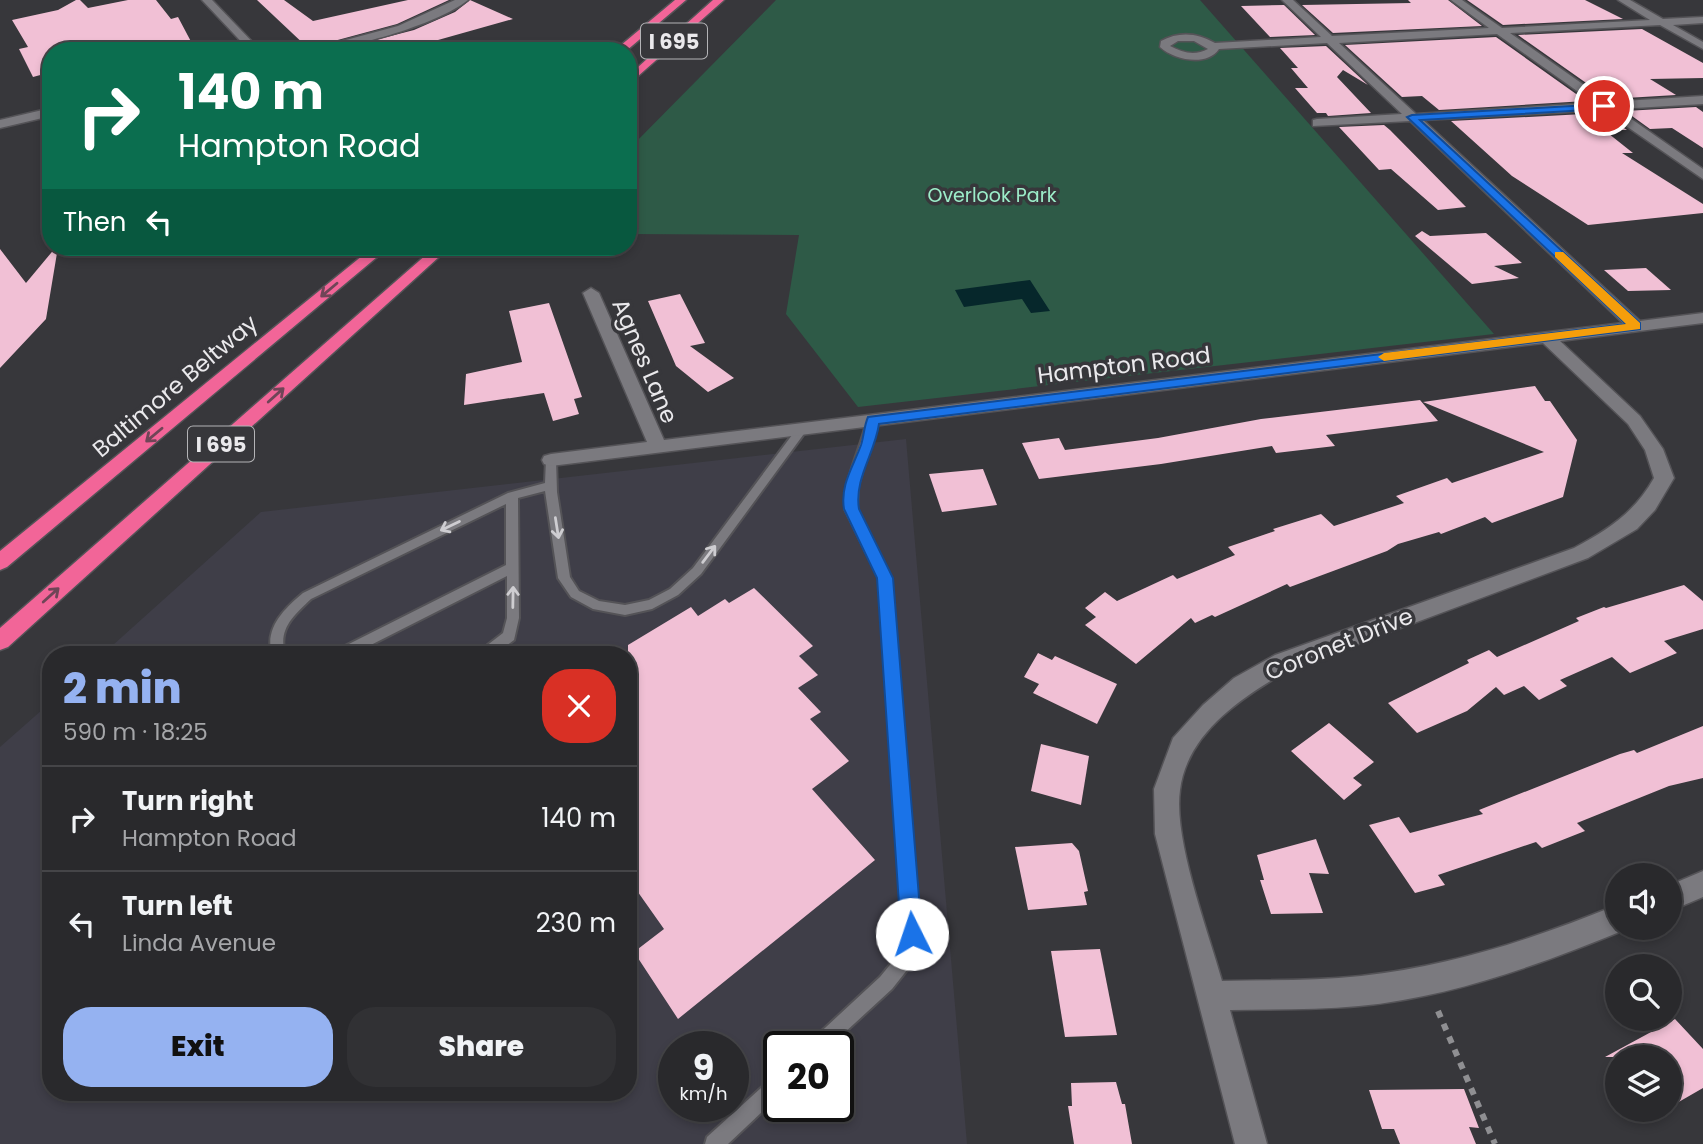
<!DOCTYPE html>
<html lang="en">
<head>
<meta charset="utf-8">
<style>
  :root { --surface:#29292c; --page:#313134; --text:#f1f3f6; --muted:#a5a6a9; --line:#454548; --accent:#95b2f1 }
  body { margin:0; font-family:Poppins,sans-serif; background:var(--page); color:var(--text); height:100vh; display:flex; flex-direction:column; font-size:26px; white-space:nowrap }
  * { box-sizing:border-box; margin:0 }
  p { font-size:23px; color:var(--muted) }
  .icon { flex:none; width:38px; height:38px; fill:none; stroke:currentColor; stroke-width:2; stroke-linecap:round; stroke-linejoin:round }
  .map { position:relative; flex:1; overflow:hidden }
  .details { position:absolute; left:42px; top:646px; width:595px; height:455px; display:flex; flex-direction:column; background:var(--surface); border-radius:28px; box-shadow:0 4px 10px #0003,0 0 0 2px var(--line) }
  .details>* { flex:none }
  .banner { position:absolute; left:42px; top:42px; width:595px; height:214px; border-radius:28px; box-shadow:0 4px 10px #0003,0 0 0 2px var(--line); background:#0b6e4f; color:#fff; overflow:hidden }
  .controls { position:absolute; left:1605px; top:863px; display:grid; gap:14px }
  .controls a { display:grid; place-items:center; width:77px; height:77px; border-radius:50%; background:var(--surface); box-shadow:0 4px 10px #0003,0 0 0 2px var(--line); font-size:35px }
  .speed { position:absolute; left:658px; top:1031px; display:flex; gap:14px; font-size:35px; font-weight:700; text-align:center }
  .speed>* { display:grid; place-content:center; width:91px; height:91px; border-radius:50%; background:var(--surface); box-shadow:0 4px 10px #0003,0 0 0 2px var(--line); line-height:1 }
  .speed small { font-size:18px; font-weight:400 }
  .speed .limit { border:4px solid #111; border-radius:10px; background:#fff; color:#111 }
  .pin { position:absolute; display:grid; place-items:center; width:60px; height:60px; color:#fff; margin:-30px; border:4px solid #fff; border-radius:50%; box-shadow:0 2px 7px #0007 }
  .me { position:absolute; width:77px; margin:-38px; rotate:356deg; stroke-linejoin:round; filter:drop-shadow(0 0 5px #0008) }
  .turn { display:flex; align-items:center; gap:24px; height:147px; padding:0 21px; font-size:32px }
  .turn .icon { width:91px; height:91px; stroke-width:2.5 }
  .turn b { display:block; font-size:49px; line-height:60px }
  .then { display:flex; align-items:center; height:66px; padding:0 21px; background:#0003; gap:14px; font-size:26px }
  .round { display:grid; place-items:center; flex:none; width:74px; height:74px; border-radius:28px; background:var(--page) }
  .headline { display:flex; align-items:center; justify-content:space-between; height:119px; padding:0 21px }
  h1 { font-size:42px; font-weight:800; line-height:52px; color:var(--accent) }
  .action { display:flex; gap:14px; margin-top:auto; padding:14px 21px }
  .action a { flex:1; height:80px; border-radius:28px; background:var(--accent); color:#111; font-size:28px; font-weight:800; line-height:80px; text-align:center }
  .action a+a { background:var(--page); color:var(--text) }
  ul { padding:0; list-style:none }
  li { display:flex; align-items:center; gap:21px; height:105px; padding:0 21px; border-top:2px solid var(--line) }
  li div { flex:1 }
  li b { display:block; font-size:26px }
  li em { font-style:normal }
  .map>svg:first-child { display:block }
  .built { fill:#3f3e48; fill-rule:evenodd }
  .green { fill:#2e5a47 }
  .water { fill:#06272b }
  .building { fill:#f1c0d5 }
  .lines { fill:none; stroke-linecap:round; stroke-linejoin:round }
  .service-casing { stroke:#545357; stroke-width:4 }
  .minor-casing { stroke:#545357; stroke-width:3 }
  .motorway-casing { stroke:#545357; stroke-width:3 }
  .path { stroke:#8f8f92; stroke-width:6; stroke-dasharray:7 7; stroke-linecap:butt }
  .service { fill:#7b7a7f; fill-rule:evenodd }
  .minor { fill:#7b7a7f; fill-rule:evenodd }
  .motorway { fill:#f26598; fill-rule:evenodd }
  .oneway { stroke:#6f4557 }
  .oneway2 { stroke:#cecdd1 }
  .route { fill:#1a73e8; stroke:#114b97; stroke-width:2 }
  .slow { fill:#f59e0b }
  .labels { text-anchor:middle; dominant-baseline:central; stroke-width:7; stroke-linejoin:round; paint-order:stroke }
  .far-park-label { font-size:19px; fill:#9cedc9; stroke:#37373b }
  .shield { fill:#37373b; stroke:#b4b4b7; stroke-width:2 }
  .shield-label { font-size:21px; font-weight:bold; fill:#eae9ec }
  .street-label { font-size:23px; fill:#eae9ec; stroke:#37373b }
</style>
</head>
<body>
<div class="map">
<svg width="1703" height="1144" viewBox="0 0 1703 1144">
  <rect width="100%" height="100%" fill="#37373b"/>
  <!-- built -->
  <path class="built" d="M 906,439 L 967,1144 L 0,1144 L 0,747 L 51,702 L 51,1092 L 628,1092 L 628,654 L 103,654 L 261,512 ZM 674,1046 L 733,1046 L 733,1106 L 674,1106 ZM 779,1046 L 838,1046 L 838,1106 L 779,1106 Z"/>
  <!-- green -->
  <path class="green" d="M 776,0 L 1200,0 L 1494,334 L 858,407 L 786,314 L 799,235 L 628,234 L 628,150 Z"/>
  <!-- water -->
  <path class="water" d="M 1030,280 L 1050,311 L 1031,313 L 1022,299 L 964,307 L 955,290 Z"/>
  <!-- building -->
  <g class="building">
    <path d="M 76,0 L 80,0 L 88,8 L 128,0 L 156,0 L 171,19 L 178,17 L 196,51 L 51,51 L 51,86 L 44,74 L 33,77 L 19,49 L 28,47 L 12,20 L 58,10 Z"/>
    <path d="M 257,0 L 284,0 L 313,21 L 408,0 L 449,0 L 397,24 L 308,48 Z"/>
    <path d="M 470,0 L 513,19 L 399,51 L 333,51 L 414,30 L 455,12 Z"/>
    <path d="M 1408,0 L 1448,0 L 1482,26 L 1333,33 L 1302,5 L 1411,3 Z"/>
    <path d="M 1467,0 L 1585,0 L 1623,19 L 1503,25 Z"/>
    <path d="M 1284,5 L 1315,35 L 1270,37 L 1241,6 Z"/>
    <path d="M 1642,29 L 1703,63 L 1703,78 L 1650,79 L 1676,95 L 1609,99 L 1518,35 Z"/>
    <path d="M 1496,37 L 1586,101 L 1439,110 L 1422,96 L 1402,97 L 1345,45 Z"/>
    <path d="M 1326,46 L 1368,85 L 1343,70 L 1337,77 L 1371,113 L 1328,116 L 1326,113 L 1317,113 L 1295,88 L 1308,88 L 1291,68 L 1298,68 L 1280,48 Z"/>
    <path d="M 1696,107 L 1703,112 L 1703,148 L 1672,128 L 1650,129 L 1625,111 Z"/>
    <path d="M 1602,113 L 1627,130 L 1604,130 L 1633,153 L 1622,153 L 1703,204 L 1703,213 L 1588,225 L 1512,176 L 1451,121 Z"/>
    <path d="M 1384,125 L 1390,130 L 1466,207 L 1438,210 L 1391,169 L 1379,170 L 1339,127 Z"/>
    <path d="M 1422,231 L 1430,236 L 1486,233 L 1522,263 L 1494,266 L 1519,278 L 1472,284 L 1415,236 Z"/>
    <path d="M 56,247 L 58,247 L 46,319 L 0,368 L 0,249 L 26,283 Z"/>
    <path d="M 1646,268 L 1671,290 L 1628,291 L 1604,270 Z"/>
    <path d="M 680,294 L 705,343 L 690,346 L 734,378 L 708,392 L 676,366 L 648,301 Z"/>
    <path d="M 549,303 L 582,397 L 574,399 L 579,414 L 553,421 L 544,393 L 464,405 L 466,374 L 522,362 L 509,311 Z"/>
    <path d="M 1535,386 L 1545,401 L 1550,401 L 1577,440 L 1563,497 L 1492,523 L 1485,517 L 1441,534 L 1439,532 L 1398,544 L 1387,551 L 1290,587 L 1287,584 L 1215,617 L 1212,615 L 1195,623 L 1191,618 L 1136,664 L 1085,625 L 1096,617 L 1085,608 L 1105,592 L 1117,601 L 1173,575 L 1177,579 L 1235,555 L 1228,547 L 1275,531 L 1273,529 L 1321,514 L 1334,526 L 1404,503 L 1396,496 L 1447,478 L 1452,483 L 1544,452 L 1423,402 Z"/>
    <path d="M 1420,400 L 1438,421 L 1326,435 L 1335,446 L 1276,453 L 1272,446 L 1161,464 L 1039,479 L 1022,443 L 1059,438 L 1065,450 L 1158,438 L 1261,419 Z"/>
    <path d="M 983,469 L 997,505 L 942,512 L 929,474 Z"/>
    <path d="M 1684,585 L 1703,601 L 1703,629 L 1664,641 L 1677,653 L 1630,673 L 1612,657 L 1560,680 L 1567,686 L 1539,700 L 1524,686 L 1504,695 L 1496,687 L 1467,711 L 1417,733 L 1388,703 L 1469,663 L 1467,660 L 1489,650 L 1497,657 L 1579,621 L 1576,618 L 1604,607 L 1606,608 Z"/>
    <path d="M 754,588 L 813,646 L 799,656 L 818,675 L 798,688 L 821,712 L 810,719 L 849,761 L 812,789 L 875,860 L 678,1019 L 634,952 L 664,929 L 628,878 L 628,645 L 691,607 L 698,616 L 725,599 L 729,603 Z"/>
    <path d="M 1038,653 L 1052,660 L 1055,656 L 1117,684 L 1097,724 L 1033,693 L 1039,684 L 1024,677 Z"/>
    <path d="M 1329,723 L 1374,762 L 1353,778 L 1362,785 L 1344,800 L 1291,751 Z"/>
    <path d="M 1703,726 L 1703,778 L 1669,786 L 1577,823 L 1585,831 L 1542,848 L 1536,842 L 1438,875 L 1445,885 L 1415,893 L 1369,825 L 1399,817 L 1410,833 L 1483,814 L 1479,810 L 1620,754 L 1634,750 L 1637,753 Z"/>
    <path d="M 1041,744 L 1089,756 L 1081,805 L 1031,791 Z"/>
    <path d="M 1316,839 L 1329,874 L 1309,873 L 1323,913 L 1271,914 L 1260,880 L 1264,880 L 1257,855 Z"/>
    <path d="M 1072,843 L 1079,851 L 1088,891 L 1084,892 L 1087,905 L 1028,910 L 1015,847 Z"/>
    <path d="M 1100,949 L 1117,1035 L 1065,1037 L 1051,951 Z"/>
    <path d="M 1675,1019 L 1703,1049 L 1703,1088 L 1670,1107 L 1670,1057 L 1605,1057 Z"/>
    <path d="M 1116,1082 L 1122,1104 L 1125,1104 L 1132,1144 L 1074,1144 L 1068,1106 L 1072,1106 L 1071,1083 Z"/>
    <path d="M 1464,1089 L 1479,1128 L 1469,1127 L 1476,1144 L 1400,1144 L 1394,1129 L 1382,1129 L 1369,1090 Z"/>
  </g>
  <g class="lines">
    <defs>
      <g id="service">
        <path d="M 872,417 L 877,420 L 858,486 L 857,509 L 891,578 L 920,934 L 911,965 L 892,989 L 830,1046 L 809,1046 L 812,1040 L 880,977 L 898,955 L 904,934 L 879,578 L 845,509 C 844,477 861,450 867,420 Z"/>
        <path d="M 802,426 L 807,429 L 806,431 L 701,574 L 678,595 L 652,609 L 625,615 L 593,609 L 571,597 L 558,578 L 545,491 L 518,498 L 519,618 L 514,640 L 495,654 L 479,654 L 481,650 L 503,633 L 507,618 L 507,576 L 353,654 L 335,654 L 337,650 L 506,565 L 506,504 L 311,599 C 293,616 278,629 285,654 L 272,654 C 264,628 285,608 303,593 L 508,493 L 545,483 L 546,460 L 551,456 L 556,460 L 557,492 L 570,577 L 579,591 L 599,601 L 625,605 L 649,600 L 670,589 L 693,568 L 798,427 Z"/>
        <path d="M 779,1074 L 779,1096 L 728,1144 L 705,1144 L 707,1137 L 773,1077 Z"/>
      </g>
      <g id="minor">
        <path d="M 202,0 L 212,0 L 261,51 L 250,51 Z"/>
        <path d="M 455,0 L 468,0 C 437,25 345,51 305,51 L 398,26 Z"/>
        <path d="M 1282,0 L 1293,0 L 1332,36 L 1489,28 L 1451,0 L 1462,0 L 1502,28 L 1650,20 L 1618,0 L 1630,0 L 1663,19 L 1703,17 L 1703,23 L 1673,25 L 1703,42 L 1703,49 L 1660,25 L 1510,33 L 1608,102 L 1703,96 L 1703,104 L 1617,109 L 1703,169 L 1703,179 L 1603,110 L 1423,120 L 1640,321 L 1703,313 L 1703,323 L 1560,341 L 1640,416 L 1663,449 L 1674,478 L 1655,510 L 1637,529 L 1588,558 L 1291,669 C 1245,695 1187,732 1180,790 C 1173,839 1208,931 1222,981 C 1268,980 1315,981 1361,976 C 1452,966 1533,939 1617,905 L 1617,928 L 1627,929 C 1541,964 1452,997 1359,1006 C 1316,1010 1273,1009 1230,1010 L 1267,1144 L 1235,1144 L 1155,834 L 1154,789 L 1173,738 L 1203,705 L 1234,678 L 1275,655 L 1574,548 C 1608,530 1635,512 1654,478 L 1645,450 L 1628,424 L 1543,343 L 551,466 L 544,464 L 542,460 L 544,456 L 551,454 L 647,442 L 583,293 L 591,288 L 599,293 L 664,440 L 1623,323 L 1410,121 L 1313,126 L 1313,120 L 1317,119 L 1402,114 L 1327,43 L 1219,49 C 1207,67 1174,60 1160,47 L 1161,41 C 1179,31 1198,33 1215,43 L 1321,37 ZM 1497,34 L 1594,103 L 1416,114 L 1339,43 ZM 1178,41 L 1194,41 L 1208,49 C 1195,56 1183,53 1170,46 Z"/>
        <path d="M 51,108 L 51,116 L 0,128 L 0,120 Z"/>
        <path d="M 1703,871 L 1703,897 L 1670,911 L 1670,885 Z"/>
      </g>
      <g id="motorway">
        <path d="M 675,0 L 686,0 L 626,51 L 614,51 Z"/>
        <path d="M 713,0 L 724,0 L 628,85 L 628,76 Z"/>
        <path d="M 373,247 L 389,247 L 7,567 L 0,570 L 0,551 Z"/>
        <path d="M 435,247 L 450,247 L 8,647 L 0,650 L 0,628 Z"/>
      </g>
    </defs>
    <!-- service casing -->
    <use href="#service" class="service-casing"/>
    <!-- minor casing -->
    <use href="#minor" class="minor-casing"/>
    <!-- motorway casing -->
    <use href="#motorway" class="motorway-casing"/>
    <!-- path -->
    <path class="path" d="M 1438,1011 L 1495,1144"/>
    <!-- service -->
    <use href="#service" class="service"/>
    <!-- minor -->
    <use href="#minor" class="minor"/>
    <!-- motorway -->
    <use href="#motorway" class="motorway"/>
  </g>
  <!-- one-way arrows -->
  <defs><path id="oneway-shaft" d="M-6 0H5M1.5-3L5.5 0L1.5 3" fill="none" stroke-width="1.6" stroke-linecap="round" stroke-linejoin="round" transform="scale(1.75)"/></defs>
  <g class="oneway">
    <use href="#oneway-shaft" transform="translate(329 290) rotate(140)"/>
    <use href="#oneway-shaft" transform="translate(276 395) rotate(-42)"/>
    <use href="#oneway-shaft" transform="translate(154 435) rotate(140)"/>
    <use href="#oneway-shaft" transform="translate(51 595) rotate(-42)"/>
  </g>
  <g class="oneway2">
    <use href="#oneway-shaft" transform="translate(450 526) rotate(154)"/>
    <use href="#oneway-shaft" transform="translate(557 528) rotate(81)"/>
    <use href="#oneway-shaft" transform="translate(709 554) rotate(-53)"/>
    <use href="#oneway-shaft" transform="translate(513 597) rotate(-89)"/>
  </g>
  <!-- route -->
  <path class="route" d="M 1607,104 L 1608,106 L 1604,109 L 1420,120 L 1640,323 L 1640,329 L 879,424 C 875,453 854,479 859,509 L 893,578 L 922,934 L 919,941 L 912,944 L 904,941 L 901,934 L 877,578 L 844,509 C 840,485 853,467 861,445 C 864,436 864,426 868,417 L 1626,324 L 1407,117 L 1412,115 Z"/>
  <!-- slow -->
  <path class="slow" d="M 1555,252 L 1563,252 L 1640,323 L 1640,329 L 1384,361 L 1378,357 L 1384,353 L 1626,324 L 1555,257 Z"/>
  <g class="labels">
    <!-- far-park labels -->
    <g class="far-park-label">
      <text x="992" y="195">Overlook Park</text>
    </g>
    <!-- shield labels -->
    <g class="shield">
      <rect x="641" y="23.5" width="66" height="35" rx="5"/>
      <rect x="188" y="426.5" width="66" height="35" rx="5"/>
    </g>
    <g class="shield-label">
      <text x="674" y="41">I 695</text>
      <text x="221" y="444">I 695</text>
    </g>
    <!-- street labels -->
    <g class="street-label">
      <text transform="translate(645 361) rotate(67)">Agnes Lane</text>
      <text transform="translate(1124 365) rotate(-7)">Hampton Road</text>
      <text transform="translate(175 386) rotate(-40)">Baltimore Beltway</text>
      <text transform="translate(1339 644) rotate(-22)">Coronet Drive</text>
    </g>
  </g>
</svg>
<div class="controls">
<a><svg class="icon" aria-label="sound" viewBox="0 0 24 24"><path d="M4 9h4l5-4v14l-5-4H4zM17 9q2 3 0 6"/></svg></a>
<a><svg class="icon" aria-label="search" viewBox="0 0 24 24"><circle cx="10" cy="10" r="6"/><path d="M15 15l6 6"/></svg></a>
<a><svg class="icon" aria-label="layers" viewBox="0 0 24 24"><path d="M12 4l9 5-9 5-9-5zM3 14l9 5 9-5"/></svg></a>
</div>
<div class="speed"><div>9<small>km/h</small></div><div class="limit">20</div></div>
<div class="pin" style="left:1604px;top:106px;background:#d93025"><svg class="icon" aria-label="arrive" viewBox="0 0 24 24"><path d="M6 21V4h12l-3 4 3 4H6"/></svg></div>
<svg class="me" style="left:912px;top:934px" viewBox="-20 -20 40 40"><circle r="19" fill="#fff"/><path d="M0-13L10 11 0 6-10 11z" fill="#1a73e8"/></svg>
<div class="banner">
<div class="turn"><svg class="icon" aria-label="right" viewBox="0 0 24 24"><path d="M7 20v-9h11M14 6l5 5-5 5"/></svg><div><b>140 m</b>Hampton Road</div></div>
<div class="then">Then<svg class="icon" aria-label="left" viewBox="0 0 24 24"><path d="M17 20v-9H6M10 6l-5 5 5 5"/></svg></div>
</div>
<section class="details">
<div class="headline"><div><h1>2 min</h1><p>590 m · 18:25</p></div><a class="round" style="background:#d93025;color:#fff"><svg class="icon" aria-label="close" viewBox="0 0 24 24"><path d="M6 6l12 12M18 6L6 18"/></svg></a></div>
<ul>
<li><svg class="icon" aria-label="right" viewBox="0 0 24 24"><path d="M7 20v-9h11M14 6l5 5-5 5"/></svg><div><b>Turn right</b><p>Hampton Road</p></div><em>140 m</em></li>
<li><svg class="icon" aria-label="left" viewBox="0 0 24 24"><path d="M17 20v-9H6M10 6l-5 5 5 5"/></svg><div><b>Turn left</b><p>Linda Avenue</p></div><em>230 m</em></li>
</ul>
<div class="action"><a>Exit</a><a>Share</a></div>
</section>
</div>
</body>
</html>
